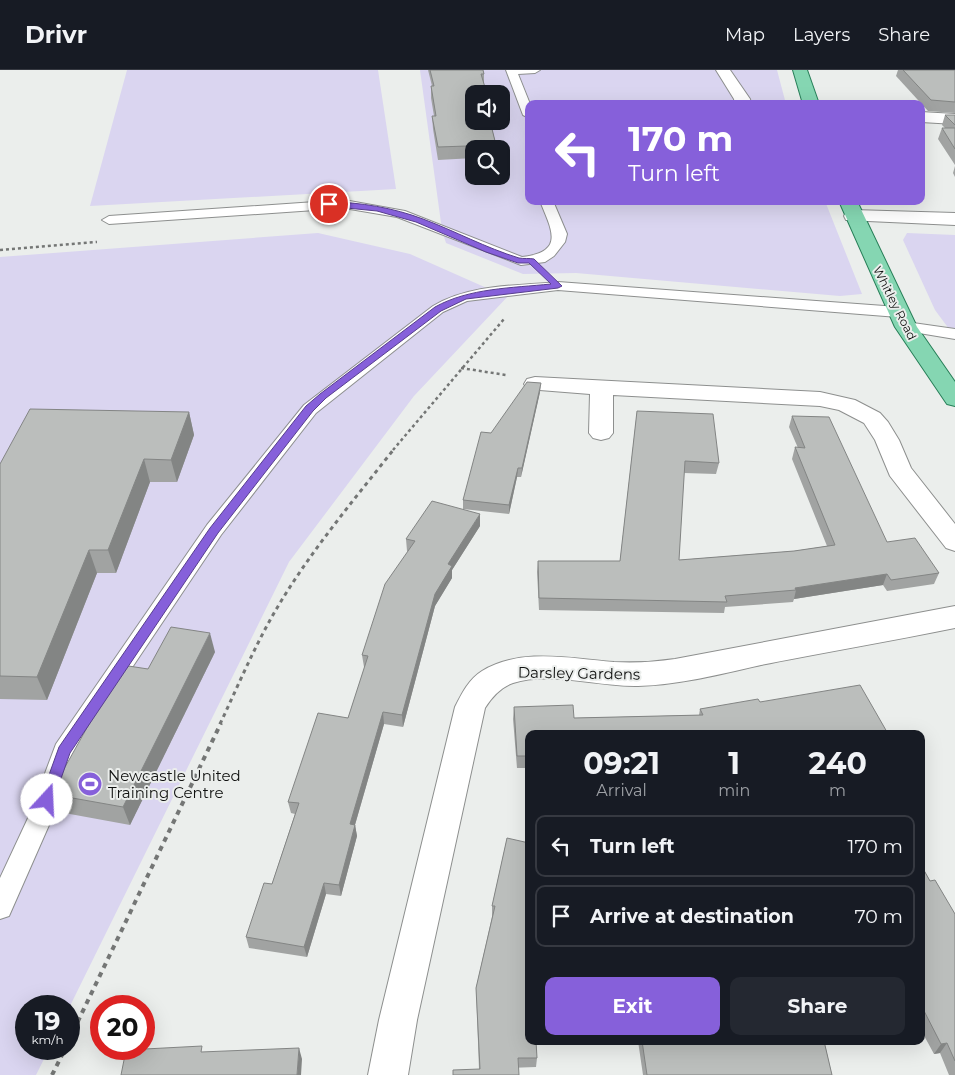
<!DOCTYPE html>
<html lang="en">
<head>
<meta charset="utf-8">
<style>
  :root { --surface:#171b24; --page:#242831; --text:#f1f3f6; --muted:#9ea1a6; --line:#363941; --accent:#8660da }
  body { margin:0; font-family:Montserrat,sans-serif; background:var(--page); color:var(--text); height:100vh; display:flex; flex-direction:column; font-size:19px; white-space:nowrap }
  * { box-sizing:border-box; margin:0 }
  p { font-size:16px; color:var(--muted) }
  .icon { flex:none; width:28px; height:28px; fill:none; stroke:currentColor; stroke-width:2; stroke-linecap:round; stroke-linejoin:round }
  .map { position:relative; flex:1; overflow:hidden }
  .side { position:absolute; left:525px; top:660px; width:400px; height:315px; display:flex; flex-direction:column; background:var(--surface); border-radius:10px; box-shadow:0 5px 20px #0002 }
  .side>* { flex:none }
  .hud { position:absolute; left:525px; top:30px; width:400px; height:105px; border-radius:10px; box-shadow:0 5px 20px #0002; background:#8660da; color:#fff; overflow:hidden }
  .controls { position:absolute; left:465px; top:15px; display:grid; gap:10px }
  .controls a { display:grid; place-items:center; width:45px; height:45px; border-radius:10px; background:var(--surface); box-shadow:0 5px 20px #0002; font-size:25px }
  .speed { position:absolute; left:15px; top:925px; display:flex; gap:10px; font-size:25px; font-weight:700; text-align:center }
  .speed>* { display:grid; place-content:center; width:65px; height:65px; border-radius:50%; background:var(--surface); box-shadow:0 5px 20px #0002; line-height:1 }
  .speed small { font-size:12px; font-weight:400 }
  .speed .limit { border:8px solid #d22; background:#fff; color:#111 }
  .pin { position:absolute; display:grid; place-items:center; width:42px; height:42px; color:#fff; margin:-21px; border:2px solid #fff; border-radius:50%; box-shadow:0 1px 5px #0007 }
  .me { position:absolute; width:55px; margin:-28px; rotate:20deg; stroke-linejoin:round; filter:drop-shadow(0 0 4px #0008) }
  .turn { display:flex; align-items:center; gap:18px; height:105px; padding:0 20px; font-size:22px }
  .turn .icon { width:65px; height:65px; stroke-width:2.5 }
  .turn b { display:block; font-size:35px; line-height:42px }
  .eta { display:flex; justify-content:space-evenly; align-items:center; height:85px; text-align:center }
  .eta b { font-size:30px; font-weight:700; line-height:35px }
  .action { display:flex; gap:10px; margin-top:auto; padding:10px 20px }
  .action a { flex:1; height:58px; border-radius:10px; background:var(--accent); color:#fff; font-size:20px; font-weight:700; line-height:58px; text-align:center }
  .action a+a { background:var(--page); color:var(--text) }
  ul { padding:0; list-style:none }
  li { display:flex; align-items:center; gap:15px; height:62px; margin:0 10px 8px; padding:0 10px; border:2px solid var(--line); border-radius:10px }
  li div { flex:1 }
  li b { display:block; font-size:19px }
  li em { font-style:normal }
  header { display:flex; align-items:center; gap:30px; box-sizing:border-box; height:70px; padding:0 25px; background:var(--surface); border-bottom:1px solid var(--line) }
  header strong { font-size:24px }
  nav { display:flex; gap:28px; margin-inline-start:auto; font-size:18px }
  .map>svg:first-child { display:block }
  .green { fill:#dad5f0; fill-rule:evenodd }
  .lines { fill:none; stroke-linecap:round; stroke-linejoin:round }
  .service-casing { stroke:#8d8f8e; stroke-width:2 }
  .minor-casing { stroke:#8d8f8e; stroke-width:2 }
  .primary-casing { stroke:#277f58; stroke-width:2 }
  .path-far2 { stroke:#747675; stroke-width:2.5; stroke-dasharray:3 3; stroke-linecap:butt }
  .path-far1 { stroke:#747675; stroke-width:3; stroke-dasharray:4 4; stroke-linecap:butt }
  .path { stroke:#747675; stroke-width:4; stroke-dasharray:5 5; stroke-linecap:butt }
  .service { fill:#fff; fill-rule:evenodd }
  .minor { fill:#fff; fill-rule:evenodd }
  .primary { fill:#85d6b2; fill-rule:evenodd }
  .wall { fill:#a1a3a2 }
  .shaded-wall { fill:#838584 }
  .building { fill:#bbbebc; stroke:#838584 }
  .route { fill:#8660da; stroke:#573e8e }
  .labels { text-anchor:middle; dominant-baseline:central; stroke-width:4; stroke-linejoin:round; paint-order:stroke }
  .far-street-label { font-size:12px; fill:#101110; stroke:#ebeeec }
  .street-label { font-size:15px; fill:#101110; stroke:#ebeeec }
  .poi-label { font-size:15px; fill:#101110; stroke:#ebeeec; text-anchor:start }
</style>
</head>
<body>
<header>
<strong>Drivr</strong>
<nav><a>Map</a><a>Layers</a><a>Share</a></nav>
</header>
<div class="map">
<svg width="955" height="1005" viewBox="0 0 955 1005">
  <rect width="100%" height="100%" fill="#ebeeec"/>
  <!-- green -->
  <g class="green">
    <path d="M 127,0 L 378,0 L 396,119 L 90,136 Z"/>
    <path d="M 420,0 L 777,0 L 786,34 L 529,34 L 529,131 L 825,131 L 862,224 L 840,226 L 576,203 L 523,204 L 446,173 L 442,160 ZM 474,24 L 501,24 L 501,51 L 474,51 ZM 474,79 L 501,79 L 501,106 L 474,106 Z"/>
    <path d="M 318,163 L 410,184 L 489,219 L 512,222 L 414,326 L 289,492 L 69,938 L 69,936 L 26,936 L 26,979 L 49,979 L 36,1005 L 0,1005 L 0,187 Z"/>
    <path d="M 907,163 L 955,165 L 955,267 L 935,240 L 903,170 Z"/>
  </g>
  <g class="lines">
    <defs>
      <g id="service">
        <path d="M 506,0 L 540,0 L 535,3 L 518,4 L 530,34 L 529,48 L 523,45 Z"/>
        <path d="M 344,130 L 405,141 L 522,187 C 566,182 551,159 540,131 L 553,131 L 567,164 L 565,172 L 554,186 L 545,192 L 521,195 L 397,147 L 344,138 L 109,154 L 102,150 L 109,146 Z"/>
        <path d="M 558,212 L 898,237 L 903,239 L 906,242 L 903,245 L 898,247 L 558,220 L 467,231 L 443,242 L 316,343 L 221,465 L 74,684 L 53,746 L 9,846 L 0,849 L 0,808 L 29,746 L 56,674 L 207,455 L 304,335 L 433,236 C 470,214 516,216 558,212 Z"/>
        <path d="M 906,252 L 955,259 L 955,269 L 901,260 L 898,257 L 901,254 Z"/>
      </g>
      <g id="minor">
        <path d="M 716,0 L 730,0 L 750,29 L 751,34 L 735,34 L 734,29 Z"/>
        <path d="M 921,42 L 955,44 L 955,54 L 921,52 Z"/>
        <path d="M 853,140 L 955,143 L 955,155 L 846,150 L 844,146 L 846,142 Z"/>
        <path d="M 535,307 L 820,322 L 855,330 L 880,343 L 888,352 L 899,370 L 911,398 L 955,454 L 955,481 L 946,478 L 890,406 L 875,370 L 864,353 L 839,340 L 820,336 L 613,325 L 613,363 L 609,368 L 601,370 L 593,368 L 589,363 L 590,324 L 527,319 L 524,314 L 527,309 Z"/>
        <path d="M 955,536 L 955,558 C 891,571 826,582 761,595 C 721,604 679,615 638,616 C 599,617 550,601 513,613 C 501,617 492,627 485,638 L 417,950 L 408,1005 L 368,1005 L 379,950 L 455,637 C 462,623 469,609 482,601 C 521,577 572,589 614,592 C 635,593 655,592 675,589 Z"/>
      </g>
      <g id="primary">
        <path d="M 793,0 L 807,0 L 819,34 L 803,34 Z"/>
        <path d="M 839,131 L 857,131 L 917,257 L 955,312 L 955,336 L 947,334 L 895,257 Z"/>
      </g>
    </defs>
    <!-- service casing -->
    <use href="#service" class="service-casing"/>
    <!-- minor casing -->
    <use href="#minor" class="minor-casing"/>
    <!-- primary casing -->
    <use href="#primary" class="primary-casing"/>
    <!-- path-far2 -->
    <g class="path-far2">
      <path d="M 0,180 L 97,172"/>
      <path d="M 461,298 L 506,305"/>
      <path d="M 393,380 L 504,249"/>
    </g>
    <!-- path-far1 -->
    <path class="path-far1" d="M 220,654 C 238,616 255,575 277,538 C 310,482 353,431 394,379"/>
    <!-- path -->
    <g class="path">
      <path d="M 69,970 L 221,653"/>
      <path d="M 52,1005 L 65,979"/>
    </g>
    <!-- service -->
    <use href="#service" class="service"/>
    <!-- minor -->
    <use href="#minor" class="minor"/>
    <!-- primary -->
    <use href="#primary" class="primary"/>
  </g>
  <!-- wall -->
  <g class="wall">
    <path d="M 428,0 L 483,0 L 484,4 L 484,14 L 474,51 L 491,51 L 491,54 L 496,75 L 496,79 L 474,79 L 474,88 L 438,90 L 433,59 L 432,46 L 434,46 L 431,28 L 431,16 L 432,16 Z"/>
    <path d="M 898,0 L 955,0 L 955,43 L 928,41 L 896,6 Z"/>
    <path d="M 945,45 L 955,45 L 955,95 L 938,69 L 942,58 L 945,58 L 942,55 Z"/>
    <path d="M 955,96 L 955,107 L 953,103 Z"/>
    <path d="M 540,322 L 521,407 L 517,407 L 509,444 L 463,439 L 463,430 L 491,363 Z"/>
    <path d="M 637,341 L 719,393 L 716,404 L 684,403 L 679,490 L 794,481 L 827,476 L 792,389 L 795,377 L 798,378 L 789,357 L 792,346 L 887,472 L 939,503 L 934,514 L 887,521 L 883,515 L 794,529 L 793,532 L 725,537 L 724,543 L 539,540 L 537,502 L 538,491 L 620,491 Z"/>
    <path d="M 189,342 L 194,365 L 177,412 L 150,412 L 116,503 L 97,503 L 47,630 L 0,629 L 0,394 Z"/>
    <path d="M 480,456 L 452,500 L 452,508 L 435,536 L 403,657 L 384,654 L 355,755 L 357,766 L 341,826 L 326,824 L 307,887 L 249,878 L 246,867 L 272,814 L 295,744 L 291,743 L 288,732 L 348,648 L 365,597 L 364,597 L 362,585 L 408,481 L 407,481 L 406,469 Z"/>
    <path d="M 215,582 L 130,755 L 59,742 L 50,724 L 148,599 Z"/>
    <path d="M 760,632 L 887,662 L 886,664 L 529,664 L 529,698 L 517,698 L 513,649 L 514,637 L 574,648 L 699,645 L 700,639 Z"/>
    <path d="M 507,768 L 529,971 L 537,988 L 536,997 L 479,999 L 476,918 L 492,847 L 492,836 Z"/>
    <path d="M 921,795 L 930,811 L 955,844 L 955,1005 L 949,1005 L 940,983 L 934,984 L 921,960 Z"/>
    <path d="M 638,971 L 824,971 L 832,1005 L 643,1005 Z"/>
  </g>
  <!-- shaded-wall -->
  <g class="shaded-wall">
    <path d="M 541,313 L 540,322 L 521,407 L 522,398 Z"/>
    <path d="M 189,342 L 194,365 L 177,412 L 171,390 Z"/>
    <path d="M 144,389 L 150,412 L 116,503 L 108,480 Z"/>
    <path d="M 518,398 L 517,407 L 509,444 L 509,435 Z"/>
    <path d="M 480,444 L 480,456 L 452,500 L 452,508 L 435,536 L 403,657 L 402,645 L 435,524 L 448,494 Z"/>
    <path d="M 89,480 L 97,503 L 47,630 L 37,607 Z"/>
    <path d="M 887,504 L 883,515 L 794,529 L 796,520 L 795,518 Z"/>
    <path d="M 210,563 L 215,582 L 130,755 L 123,737 Z"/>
    <path d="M 383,642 L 384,654 L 352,765 L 350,754 Z"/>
    <path d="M 355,755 L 357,766 L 341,826 L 339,815 Z"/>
    <path d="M 324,813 L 326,824 L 307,887 L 304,877 Z"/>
    <path d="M 947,973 L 940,983 L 934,984 L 941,974 Z"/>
    <path d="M 299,978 L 302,989 L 301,1005 L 297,1005 Z"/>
  </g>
  <!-- building -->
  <g class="building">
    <path d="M 430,0 L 483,0 L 484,4 L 481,4 L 487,24 L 474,24 L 474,51 L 490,51 L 496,75 L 438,77 L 432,46 L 436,46 L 431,16 L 434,16 Z"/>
    <path d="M 903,0 L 955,0 L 955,32 L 931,30 Z"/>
    <path d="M 945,45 L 955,45 L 955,55 Z"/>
    <path d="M 942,58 L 955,58 L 955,79 Z"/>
    <path d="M 527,312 L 541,313 L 522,398 L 518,398 L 509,435 L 463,430 L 481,362 L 491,363 Z"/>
    <path d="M 30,339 L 189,342 L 171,390 L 144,389 L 108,480 L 89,480 L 37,607 L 0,606 L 0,394 Z"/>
    <path d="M 637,341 L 713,344 L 719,393 L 685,391 L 679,490 L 794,481 L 835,475 L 795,377 L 805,378 L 792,346 L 829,347 L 887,472 L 915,468 L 939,503 L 891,510 L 887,504 L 795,518 L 796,520 L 725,526 L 727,532 L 539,528 L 538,491 L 620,491 Z"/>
    <path d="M 432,431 L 480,444 L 448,494 L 452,496 L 435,524 L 402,645 L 383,642 L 350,754 L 355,755 L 339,815 L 324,813 L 304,877 L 246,867 L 264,813 L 272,814 L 299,733 L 288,732 L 318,643 L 348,648 L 368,586 L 362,585 L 385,514 L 415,471 L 406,469 Z"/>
    <path d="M 171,557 L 210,563 L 123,737 L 50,724 L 122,595 L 148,599 Z"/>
    <path d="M 860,615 L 887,662 L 879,664 L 529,664 L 529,686 L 517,686 L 514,637 L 573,635 L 574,648 L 703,645 L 700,639 L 758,629 L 760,632 Z"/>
    <path d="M 507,768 L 529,773 L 529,971 L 536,971 L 537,988 L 518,988 L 519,1005 L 453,1005 L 453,1000 L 480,999 L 476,918 L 495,836 L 492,836 Z"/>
    <path d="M 921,795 L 930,811 L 935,810 L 955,844 L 955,991 L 947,973 L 941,974 L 921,935 Z"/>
    <path d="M 642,971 L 824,971 L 832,1005 L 647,1005 Z"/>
    <path d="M 202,976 L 201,982 L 299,978 L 297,1005 L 121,1005 L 126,980 Z"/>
  </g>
  <!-- route -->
  <path class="route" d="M 329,132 C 360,132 394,138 423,149 C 455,161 486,178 519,188 C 524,189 529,188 534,189 L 562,216 L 558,218 L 466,229 L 441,241 L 326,328 L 313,341 L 218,463 L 70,683 L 52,734 L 47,735 L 42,734 L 40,730 L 59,677 L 210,458 L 306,336 L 320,324 L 435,237 C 469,218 512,218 551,214 L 529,193 L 518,193 L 486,182 L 416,152 L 377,141 L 326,136 L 325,134 Z"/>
  <!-- icons -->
  <defs>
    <symbol id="stadium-disc" viewBox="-11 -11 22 22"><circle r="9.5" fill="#8660da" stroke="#ebeeec"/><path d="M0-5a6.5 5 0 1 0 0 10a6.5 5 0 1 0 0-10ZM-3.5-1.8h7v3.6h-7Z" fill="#fff"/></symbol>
  </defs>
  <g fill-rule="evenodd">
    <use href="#stadium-disc" x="76" y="700" width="28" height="28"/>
  </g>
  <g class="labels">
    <!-- far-street labels -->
    <g class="far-street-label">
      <text transform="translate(895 233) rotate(63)">Whitley Road</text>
    </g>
    <!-- street labels -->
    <g class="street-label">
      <text transform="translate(579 603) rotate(1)">Darsley Gardens</text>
    </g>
    <!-- poi labels -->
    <g class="poi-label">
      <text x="108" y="705">Newcastle United<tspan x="108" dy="17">Training Centre</tspan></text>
    </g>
  </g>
</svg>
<div class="controls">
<a><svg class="icon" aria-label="sound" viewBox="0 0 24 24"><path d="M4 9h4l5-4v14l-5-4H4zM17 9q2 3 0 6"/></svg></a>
<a><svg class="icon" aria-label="search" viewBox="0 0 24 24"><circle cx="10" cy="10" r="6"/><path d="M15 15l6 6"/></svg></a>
</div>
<div class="speed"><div>19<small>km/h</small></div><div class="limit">20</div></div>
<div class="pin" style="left:329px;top:134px;background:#d93025"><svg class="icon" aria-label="arrive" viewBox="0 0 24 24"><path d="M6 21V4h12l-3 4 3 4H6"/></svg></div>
<svg class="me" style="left:47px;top:730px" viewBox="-20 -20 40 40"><circle r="19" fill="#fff"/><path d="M0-13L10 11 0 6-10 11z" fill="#8660da"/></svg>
<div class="hud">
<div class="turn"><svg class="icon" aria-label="left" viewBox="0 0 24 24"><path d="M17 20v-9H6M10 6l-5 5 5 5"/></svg><div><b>170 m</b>Turn left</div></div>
</div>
<section class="side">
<div class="eta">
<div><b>09:21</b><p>Arrival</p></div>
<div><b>1</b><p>min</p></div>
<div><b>240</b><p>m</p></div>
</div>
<ul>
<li><svg class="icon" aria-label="left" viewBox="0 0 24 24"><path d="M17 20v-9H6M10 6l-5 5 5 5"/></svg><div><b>Turn left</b></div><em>170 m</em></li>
<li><svg class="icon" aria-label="arrive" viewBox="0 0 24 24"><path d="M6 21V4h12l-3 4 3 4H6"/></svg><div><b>Arrive at destination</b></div><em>70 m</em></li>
</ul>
<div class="action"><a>Exit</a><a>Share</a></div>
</section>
</div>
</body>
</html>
